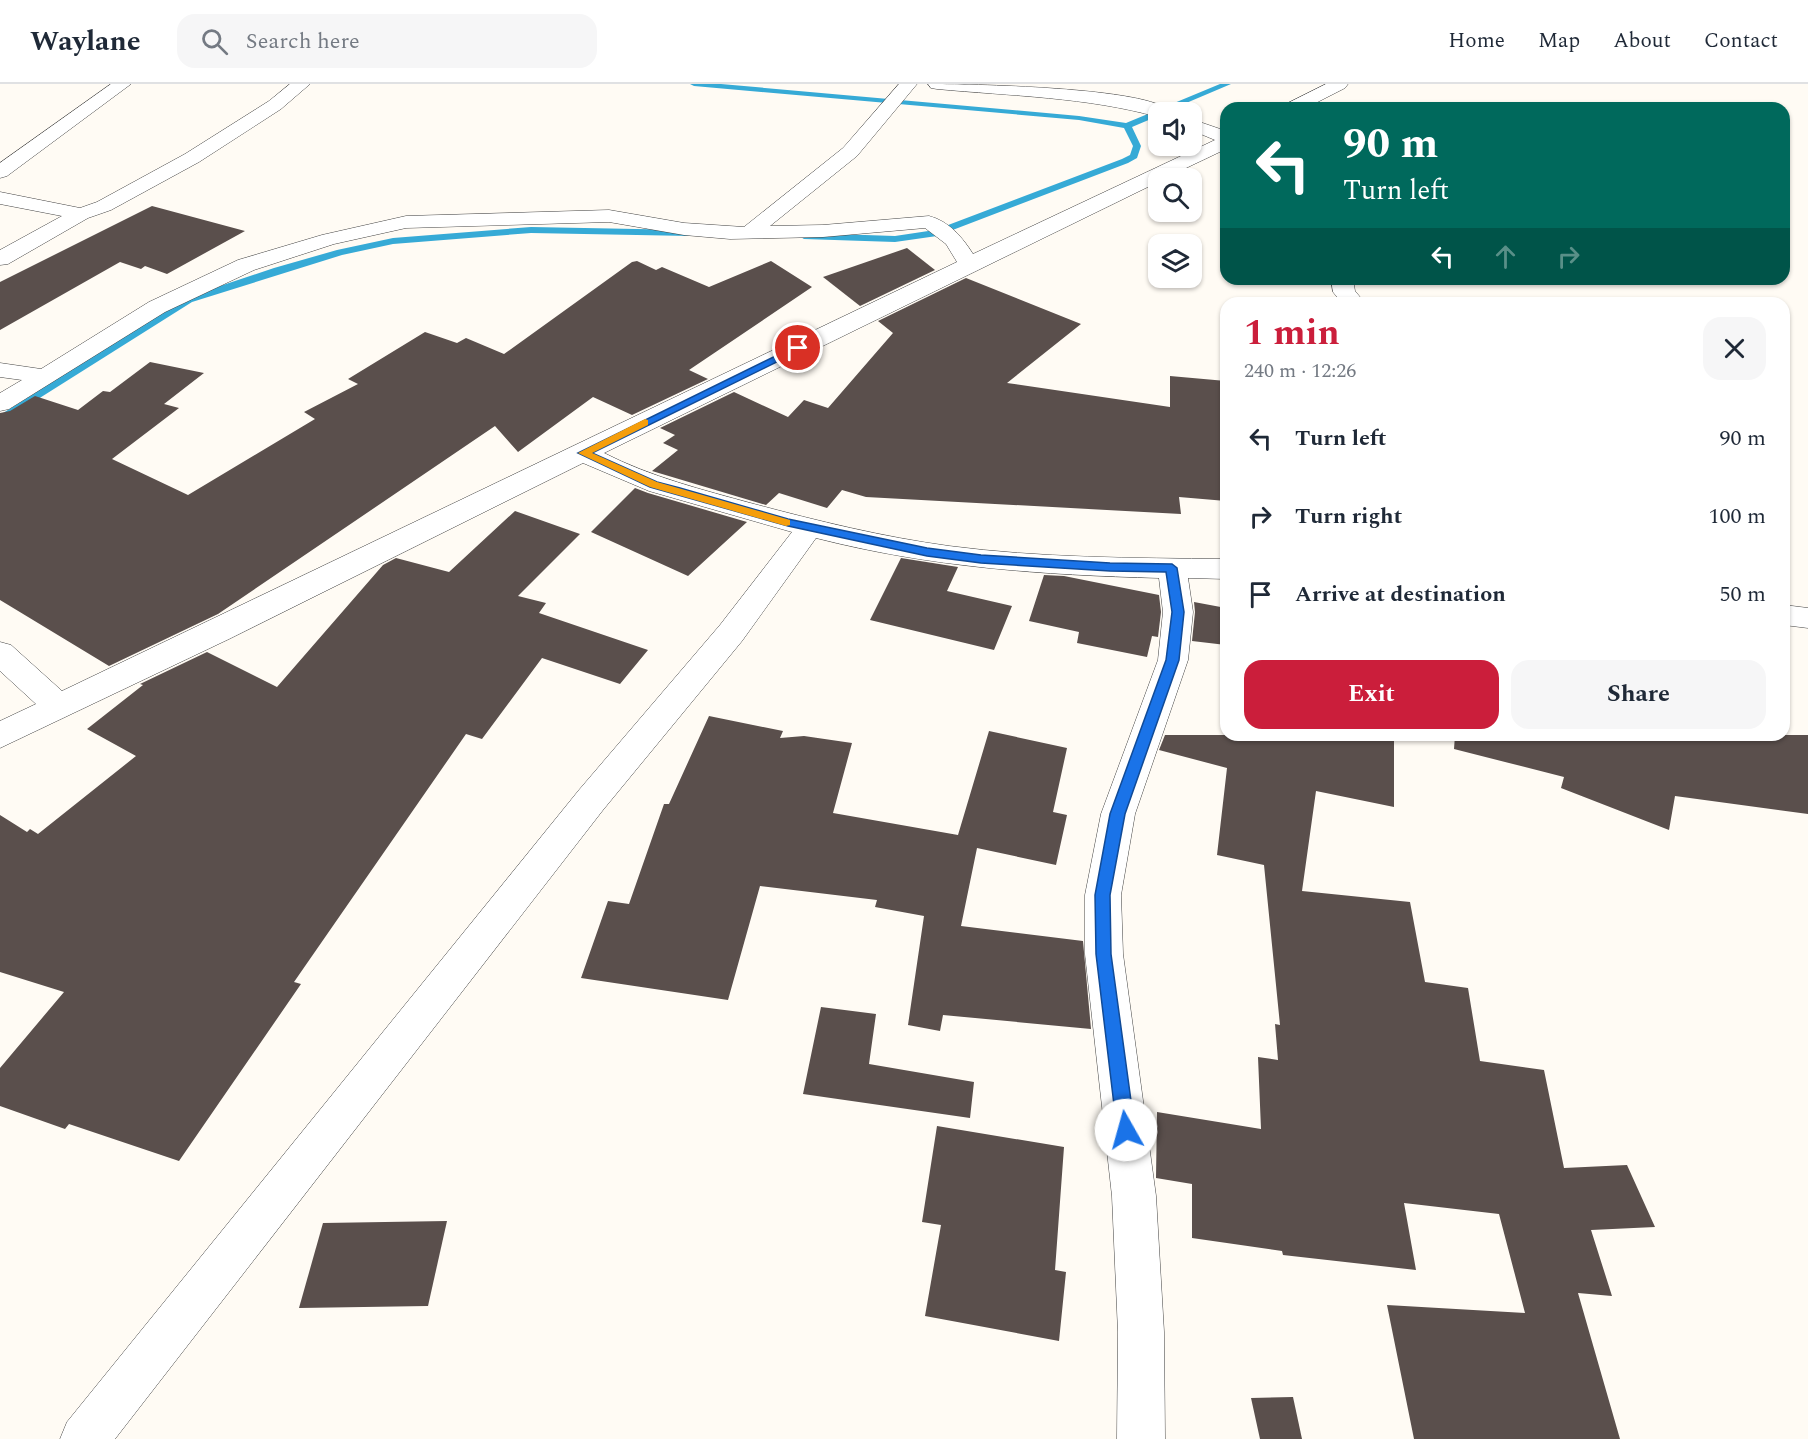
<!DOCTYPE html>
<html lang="en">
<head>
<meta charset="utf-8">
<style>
  :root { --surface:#fff; --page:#f6f6f7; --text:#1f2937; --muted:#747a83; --line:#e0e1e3; --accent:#cb1e3b }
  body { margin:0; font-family:Spectral,serif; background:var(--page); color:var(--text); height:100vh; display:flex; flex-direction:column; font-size:22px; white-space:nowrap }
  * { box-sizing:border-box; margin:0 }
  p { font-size:20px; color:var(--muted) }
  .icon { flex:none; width:33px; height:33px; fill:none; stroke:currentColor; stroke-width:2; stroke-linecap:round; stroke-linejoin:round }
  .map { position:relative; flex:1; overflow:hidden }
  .sheet { position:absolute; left:1220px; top:213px; width:570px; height:444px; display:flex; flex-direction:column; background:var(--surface); border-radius:18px; box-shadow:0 2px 4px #0004 }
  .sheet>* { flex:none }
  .top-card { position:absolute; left:1220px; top:18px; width:570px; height:183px; border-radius:18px; box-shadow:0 2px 4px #0004; background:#00695c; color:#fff; overflow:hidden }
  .buttons { position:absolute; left:1148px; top:18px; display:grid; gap:12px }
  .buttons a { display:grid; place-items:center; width:54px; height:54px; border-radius:12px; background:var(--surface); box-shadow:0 2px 4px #0004; font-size:30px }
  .pin { position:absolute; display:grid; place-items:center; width:51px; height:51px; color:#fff; margin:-26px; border:3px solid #fff; border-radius:50%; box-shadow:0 2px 6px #0007 }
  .me { position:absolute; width:66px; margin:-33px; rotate:353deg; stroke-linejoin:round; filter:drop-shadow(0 0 4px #0008) }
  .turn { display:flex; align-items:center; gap:21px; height:126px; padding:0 24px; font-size:27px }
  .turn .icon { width:78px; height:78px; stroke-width:2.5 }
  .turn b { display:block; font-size:42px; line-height:51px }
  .lanes { display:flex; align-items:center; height:57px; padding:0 24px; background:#0003; justify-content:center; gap:30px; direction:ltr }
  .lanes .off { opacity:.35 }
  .round { display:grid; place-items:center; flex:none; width:63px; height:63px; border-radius:18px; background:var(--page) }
  .headline { display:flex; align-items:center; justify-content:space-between; height:102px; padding:0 24px }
  h1 { font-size:36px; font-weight:700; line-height:45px; color:var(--accent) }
  .action { display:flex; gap:12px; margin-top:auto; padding:12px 24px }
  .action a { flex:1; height:69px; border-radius:18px; background:var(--accent); color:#fff; font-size:24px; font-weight:700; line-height:69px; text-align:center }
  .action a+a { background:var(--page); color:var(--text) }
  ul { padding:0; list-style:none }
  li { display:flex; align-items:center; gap:18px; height:78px; padding:0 24px }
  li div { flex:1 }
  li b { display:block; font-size:22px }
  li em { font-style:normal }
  header { display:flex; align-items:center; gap:36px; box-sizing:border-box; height:84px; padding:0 30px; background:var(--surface); border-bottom:2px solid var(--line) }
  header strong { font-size:28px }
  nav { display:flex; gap:33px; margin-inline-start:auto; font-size:21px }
  .search { width:420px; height:54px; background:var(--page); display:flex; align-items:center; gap:15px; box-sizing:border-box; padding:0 21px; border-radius:18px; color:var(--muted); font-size:22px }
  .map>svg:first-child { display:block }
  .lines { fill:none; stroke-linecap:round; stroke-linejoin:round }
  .stream { fill:#36aad6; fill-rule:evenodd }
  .building { fill:#5a4f4c }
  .minor-casing { stroke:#434343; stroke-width:1 }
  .minor { fill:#fff; fill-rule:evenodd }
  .route { fill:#1a73e8; stroke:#114b97; stroke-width:1.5 }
  .slow { fill:#f59e0b }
</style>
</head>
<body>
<header>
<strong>Waylane</strong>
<div class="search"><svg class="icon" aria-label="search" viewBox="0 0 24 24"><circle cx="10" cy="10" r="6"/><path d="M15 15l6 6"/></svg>Search here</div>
<nav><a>Home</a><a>Map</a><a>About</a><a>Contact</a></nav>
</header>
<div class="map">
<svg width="1808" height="1355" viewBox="0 0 1808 1355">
  <rect width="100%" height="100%" fill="#fffbf4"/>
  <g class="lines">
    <!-- stream -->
    <g class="stream">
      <path d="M 690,0 L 721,0 L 1079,32 L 1126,39 L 1220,0 L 1231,0 L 1165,28 L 1158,28 L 1158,32 L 1132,43 L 1141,62 L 1137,74 L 1128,79 L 937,152 L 895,158 L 804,155 L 799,152 L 804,149 L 895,152 L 935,146 L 1122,75 L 1130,71 L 1133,62 L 1124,44 L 1079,36 L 694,2 Z"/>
      <path d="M 531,143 L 690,146 L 695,149 L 690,152 L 531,149 L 393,160 L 342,171 L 192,218 L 0,339 L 0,331 L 184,214 L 274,184 L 337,166 L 393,154 Z"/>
    </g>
  </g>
  <!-- building -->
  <g class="building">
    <path d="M 152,122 L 245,147 L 167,190 L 145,182 L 141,185 L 120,178 L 0,246 L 0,198 Z"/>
    <path d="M 907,164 L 935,186 L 860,222 L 823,193 Z"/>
    <path d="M 637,177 L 656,186 L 662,183 L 709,203 L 771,177 L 812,203 L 689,286 L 708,295 L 632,331 L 593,313 L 518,368 L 495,342 L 218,530 L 109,582 L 0,516 L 0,329 L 10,327 L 35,312 L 78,326 L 103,307 L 110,308 L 150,278 L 204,289 L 164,320 L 179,324 L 112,375 L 188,411 L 315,335 L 304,328 L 358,300 L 348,295 L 425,248 L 457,259 L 466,254 L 504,270 L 632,178 Z"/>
    <path d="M 966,194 L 1081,240 L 1007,299 L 1170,323 L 1170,292 L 1226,297 L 1226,417 L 1179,413 L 1181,430 L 866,413 L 842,406 L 827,424 L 779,409 L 766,421 L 652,387 L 678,366 L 663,359 L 675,351 L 660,344 L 734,308 L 788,333 L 804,316 L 828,324 L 893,249 L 878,237 Z"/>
    <path d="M 635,404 L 648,409 L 747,438 L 688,492 L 591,448 Z"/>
    <path d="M 515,427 L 580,450 L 518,512 L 546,519 L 539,529 L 648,566 L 620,600 L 542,574 L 482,655 L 466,650 L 294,898 L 301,900 L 179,1077 L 69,1040 L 65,1045 L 0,1022 L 0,984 L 64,908 L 0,888 L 0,731 L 27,748 L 30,745 L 38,750 L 136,672 L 87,645 L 143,601 L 140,600 L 207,568 L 277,603 L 383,481 L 396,474 L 449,488 Z"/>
    <path d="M 901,474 L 958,483 L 947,507 L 1012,522 L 994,566 L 870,536 Z"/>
    <path d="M 1044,491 L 1064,492 L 1159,511 L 1161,528 L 1158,553 L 1152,552 L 1147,573 L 1077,559 L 1079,548 L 1029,537 Z"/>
    <path d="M 1194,518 L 1226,524 L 1226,561 L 1192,557 L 1195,528 Z"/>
    <path d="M 709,632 L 783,647 L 780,654 L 804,652 L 852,659 L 833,729 L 958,751 L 989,647 L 1067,664 L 1053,728 L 1067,731 L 1056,781 L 977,764 L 961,842 L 1083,857 L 1091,945 L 943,931 L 940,947 L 908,941 L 924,832 L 875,823 L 877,816 L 760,802 L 728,916 L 581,894 L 608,817 L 629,820 L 664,720 L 669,720 Z"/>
    <path d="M 1165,651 L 1394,651 L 1394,723 L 1316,707 L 1302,807 L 1410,818 L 1425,898 L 1468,904 L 1480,977 L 1544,986 L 1564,1084 L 1627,1081 L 1655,1143 L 1591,1146 L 1612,1212 L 1578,1209 L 1620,1355 L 1414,1355 L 1387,1221 L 1525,1229 L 1499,1130 L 1404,1119 L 1416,1186 L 1283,1171 L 1282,1167 L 1192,1154 L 1192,1100 L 1156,1094 L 1157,1028 L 1261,1045 L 1258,973 L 1278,976 L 1275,940 L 1280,941 L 1264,781 L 1217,771 L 1227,684 L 1159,666 Z"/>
    <path d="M 1455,651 L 1808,651 L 1808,730 L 1675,712 L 1669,746 L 1561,704 L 1564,693 L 1454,665 Z"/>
    <path d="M 821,923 L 876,930 L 869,980 L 974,998 L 970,1034 L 803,1010 Z"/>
    <path d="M 937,1042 L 1064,1063 L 1055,1186 L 1066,1188 L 1059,1257 L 925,1232 L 941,1141 L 922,1138 Z"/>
    <path d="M 447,1137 L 428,1222 L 299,1224 L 323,1139 Z"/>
    <path d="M 1293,1313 L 1302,1355 L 1260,1355 L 1251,1314 Z"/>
  </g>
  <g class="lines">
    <defs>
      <g id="minor">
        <path d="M 111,0 L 131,0 L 7,92 L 0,94 L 0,79 Z"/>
        <path d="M 290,0 L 310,0 L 281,25 L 199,78 L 111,126 L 88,134 L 8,180 L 0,181 L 0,166 L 62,132 L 0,120 L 0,108 L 80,124 L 97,118 L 185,70 L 269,17 Z"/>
        <path d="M 899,0 L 917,0 L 857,72 L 770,142 L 823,141 L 929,132 C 949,137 963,154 973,170 L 1215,56 L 1191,46 L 1191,35 L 1226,47 L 1226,65 L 1165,94 L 1158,94 L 1158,98 L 604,369 C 651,393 703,406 754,420 C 818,437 883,453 949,462 C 1040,474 1134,474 1226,475 L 1226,495 L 1188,494 L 1193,528 L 1188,576 L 1135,730 L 1121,811 L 1123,870 L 1156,1112 L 1164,1248 L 1165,1355 L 1117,1355 L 1118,1248 L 1112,1112 L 1085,870 L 1085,811 L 1101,730 L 1158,576 L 1163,528 L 1159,494 C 1043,491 929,483 816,454 L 742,557 L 603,726 L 115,1355 L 60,1355 L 67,1338 L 579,706 L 720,541 L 792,448 L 649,407 L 583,379 L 229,555 L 0,664 L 0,637 L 36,620 L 0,587 L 0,558 L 11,561 L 62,607 L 957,178 L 946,160 L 925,144 L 823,153 L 730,155 L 684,151 L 609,138 L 406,144 L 334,160 L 254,186 L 165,228 L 9,325 L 0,327 L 0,309 L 22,296 L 0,293 L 0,279 L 41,285 L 149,218 L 238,176 L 322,151 L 406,132 L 609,126 L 684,139 L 744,143 L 843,64 Z"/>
        <path d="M 928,0 C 964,0 1153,3 1170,28 L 1158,28 L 1158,33 C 1087,13 1011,12 937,5 L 931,4 Z"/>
        <path d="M 1326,0 L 1348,0 L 1345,4 L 1306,24 L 1283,24 L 1286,20 Z"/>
        <path d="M 1331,195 L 1353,195 L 1355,207 L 1365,219 L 1342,219 L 1333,208 Z"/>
        <path d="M 1784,521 L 1808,524 L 1808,544 L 1784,541 Z"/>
      </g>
    </defs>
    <!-- minor casing -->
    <use href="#minor" class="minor-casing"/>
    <!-- minor -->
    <use href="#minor" class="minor"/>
  </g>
  <!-- route -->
  <path class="route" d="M 798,261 L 801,262 L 801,266 L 592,369 L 657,398 L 680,404 L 788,435 L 927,464 L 981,471 L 1110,479 L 1172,480 L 1177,484 L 1184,528 L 1179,576 L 1125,730 L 1110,811 L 1111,870 L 1135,1046 L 1132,1052 L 1126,1055 L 1120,1052 L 1117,1046 L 1096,870 L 1095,811 L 1110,730 L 1166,576 L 1172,528 L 1166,488 L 1110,487 L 981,479 L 927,472 L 788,442 L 650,403 L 578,369 Z"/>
  <!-- slow -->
  <path class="slow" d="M 645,335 L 648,336 L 648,341 L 592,369 L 657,398 L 790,436 L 790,441 L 786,442 L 650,403 L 578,369 Z"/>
</svg>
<div class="buttons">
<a><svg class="icon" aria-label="sound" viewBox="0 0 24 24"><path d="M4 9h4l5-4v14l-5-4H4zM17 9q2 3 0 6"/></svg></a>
<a><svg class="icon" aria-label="search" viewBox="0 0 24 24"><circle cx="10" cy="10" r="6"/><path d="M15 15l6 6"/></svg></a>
<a><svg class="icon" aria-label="layers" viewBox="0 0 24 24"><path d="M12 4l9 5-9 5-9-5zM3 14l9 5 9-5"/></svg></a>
</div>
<div class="pin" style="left:798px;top:264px;background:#d93025"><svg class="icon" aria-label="arrive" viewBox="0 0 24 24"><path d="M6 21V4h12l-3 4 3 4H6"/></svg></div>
<svg class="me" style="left:1126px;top:1046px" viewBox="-20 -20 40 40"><circle r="19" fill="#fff"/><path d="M0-13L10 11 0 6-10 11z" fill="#1a73e8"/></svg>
<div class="top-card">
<div class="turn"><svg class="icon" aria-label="left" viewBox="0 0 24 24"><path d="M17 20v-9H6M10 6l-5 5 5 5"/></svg><div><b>90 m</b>Turn left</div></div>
<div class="lanes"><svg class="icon" aria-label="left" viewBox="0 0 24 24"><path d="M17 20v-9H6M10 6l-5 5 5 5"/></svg><svg class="icon off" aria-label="ahead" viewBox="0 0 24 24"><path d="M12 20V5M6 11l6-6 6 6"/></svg><svg class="icon off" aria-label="right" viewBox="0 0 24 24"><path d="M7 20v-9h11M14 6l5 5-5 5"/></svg></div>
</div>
<section class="sheet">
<div class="headline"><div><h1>1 min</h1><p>240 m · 12:26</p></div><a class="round"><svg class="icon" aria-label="close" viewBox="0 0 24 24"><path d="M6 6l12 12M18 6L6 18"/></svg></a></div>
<ul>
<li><svg class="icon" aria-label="left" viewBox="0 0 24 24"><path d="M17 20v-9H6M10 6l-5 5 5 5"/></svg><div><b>Turn left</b></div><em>90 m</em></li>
<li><svg class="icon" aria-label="right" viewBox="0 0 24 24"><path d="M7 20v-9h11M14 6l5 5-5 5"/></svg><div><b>Turn right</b></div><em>100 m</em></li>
<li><svg class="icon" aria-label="arrive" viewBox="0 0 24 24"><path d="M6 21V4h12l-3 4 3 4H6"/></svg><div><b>Arrive at destination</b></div><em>50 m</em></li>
</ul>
<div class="action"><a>Exit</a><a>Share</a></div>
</section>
</div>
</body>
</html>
